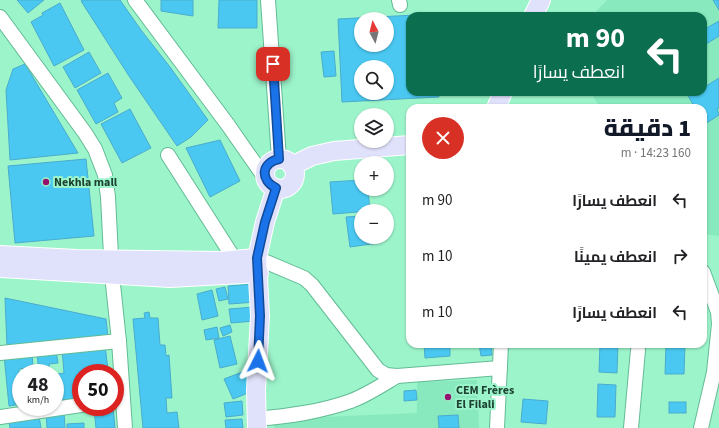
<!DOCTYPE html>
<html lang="ar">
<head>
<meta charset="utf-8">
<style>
  :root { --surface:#fff; --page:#f6f6f6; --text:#202124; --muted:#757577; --accent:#111827 }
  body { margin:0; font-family:"Source Sans 3",Cairo,sans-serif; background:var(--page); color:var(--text); direction:rtl; height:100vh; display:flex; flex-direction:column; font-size:15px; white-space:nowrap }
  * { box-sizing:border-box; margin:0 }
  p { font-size:13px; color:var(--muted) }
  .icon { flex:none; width:22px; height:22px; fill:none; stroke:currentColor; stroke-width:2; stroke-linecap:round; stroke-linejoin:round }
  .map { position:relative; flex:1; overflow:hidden; direction:ltr }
  .drawer { position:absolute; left:406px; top:104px; width:301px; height:244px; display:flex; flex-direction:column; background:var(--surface); border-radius:12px; box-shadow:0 1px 3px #0004; direction:rtl }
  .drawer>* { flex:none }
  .banner { position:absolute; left:406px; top:12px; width:301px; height:84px; border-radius:12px; box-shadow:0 1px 3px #0004; direction:rtl; background:#0b6e4f; color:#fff; overflow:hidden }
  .needle { width:26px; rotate:353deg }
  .tools { position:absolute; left:354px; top:12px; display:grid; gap:8px }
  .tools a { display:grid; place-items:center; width:40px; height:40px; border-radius:50%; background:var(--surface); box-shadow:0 1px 3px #0004; font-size:20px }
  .speed { position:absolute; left:12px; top:364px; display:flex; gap:8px; font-size:20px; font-weight:700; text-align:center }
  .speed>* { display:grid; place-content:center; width:52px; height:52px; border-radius:50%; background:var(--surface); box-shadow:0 1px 3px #0004; line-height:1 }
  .speed small { font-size:10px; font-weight:400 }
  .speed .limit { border:6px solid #d22; background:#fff; color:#111 }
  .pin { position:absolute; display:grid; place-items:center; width:34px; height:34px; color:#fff; margin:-17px; border-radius:8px; box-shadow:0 2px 6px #0006 }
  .me { position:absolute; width:44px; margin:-22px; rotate:3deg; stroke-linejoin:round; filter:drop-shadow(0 0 3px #0008) }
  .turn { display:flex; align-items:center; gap:14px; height:84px; padding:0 16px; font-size:18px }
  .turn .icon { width:52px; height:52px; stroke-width:2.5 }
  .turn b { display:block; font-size:28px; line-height:34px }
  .round { display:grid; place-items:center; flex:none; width:42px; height:42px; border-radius:21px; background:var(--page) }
  .head { display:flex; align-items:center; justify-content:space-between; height:68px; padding:0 16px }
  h1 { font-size:24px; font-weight:800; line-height:30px; color:var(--accent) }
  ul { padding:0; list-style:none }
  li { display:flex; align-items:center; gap:12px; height:56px; padding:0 16px }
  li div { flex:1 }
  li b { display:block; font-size:15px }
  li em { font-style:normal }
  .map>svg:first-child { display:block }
  .built { fill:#87e9bd }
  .building { fill:#4ac8f1; stroke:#4aaccd; fill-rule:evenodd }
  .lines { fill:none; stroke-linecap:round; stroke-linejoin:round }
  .minor-casing { stroke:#63bb95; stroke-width:16 }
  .major-casing { stroke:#fff; stroke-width:20 }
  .minor { stroke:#fff; stroke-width:14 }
  .major { stroke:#e0e1fb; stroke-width:18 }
  .route-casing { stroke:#114b97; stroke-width:10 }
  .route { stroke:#1a73e8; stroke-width:7 }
  .poi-dot { fill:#93136e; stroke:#9cf4cb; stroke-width:1.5 }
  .labels { text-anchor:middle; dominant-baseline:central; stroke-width:4; stroke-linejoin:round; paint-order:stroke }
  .poi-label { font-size:12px; font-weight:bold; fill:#1d4232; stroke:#9cf4cb; text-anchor:start }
</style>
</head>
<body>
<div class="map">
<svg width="719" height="428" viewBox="0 0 719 428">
  <rect width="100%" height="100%" fill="#9cf4cb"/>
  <!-- built -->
  <g class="built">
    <path d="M 607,0 L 719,0 L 719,236 L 703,234 L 703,108 L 600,108 L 591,92 L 703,92 L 703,16 L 592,16 Z"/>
    <path d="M 477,380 L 479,428 L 274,428 L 274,419 L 417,413 L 417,382 Z"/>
  </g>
  <!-- building -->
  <g class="building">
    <path d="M 17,0 L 44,0 L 28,13 Z"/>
    <path d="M 82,0 L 120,0 L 141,30 L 170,67 L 208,120 L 191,137 L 177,146 L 129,76 L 81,1 Z"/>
    <path d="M 161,0 L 193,0 L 193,16 L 161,11 Z"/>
    <path d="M 219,0 L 257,0 L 257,28 L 218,28 Z"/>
    <path d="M 713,0 L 719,0 L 719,10 Z"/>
    <path d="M 60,3 L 84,50 L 54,66 L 31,22 L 43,15 L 42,13 Z"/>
    <path d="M 435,14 L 435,16 L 410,16 L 410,92 L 439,92 L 439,97 L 342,102 L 338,19 ZM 361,19 L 387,19 L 387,45 L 361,45 ZM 361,67 L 387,67 L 387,93 L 361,93 Z"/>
    <path d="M 719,21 L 719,36 L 703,46 L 703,30 Z"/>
    <path d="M 334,51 L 336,76 L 324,77 L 321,52 Z"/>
    <path d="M 89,52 L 101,73 L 75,88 L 63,67 Z"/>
    <path d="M 25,64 L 78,153 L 10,160 L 6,90 L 13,69 Z"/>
    <path d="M 108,73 L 122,98 L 114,103 L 118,112 L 96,124 L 77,90 Z"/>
    <path d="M 719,78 L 719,108 L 717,109 L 719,115 L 705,124 L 703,121 L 703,108 L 695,108 L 686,92 L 703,92 L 703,88 Z"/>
    <path d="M 130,109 L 151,148 L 122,163 L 101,124 Z"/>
    <path d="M 220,140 L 240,181 L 210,197 L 186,148 Z"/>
    <path d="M 86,159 L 94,236 L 15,243 L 8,166 Z"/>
    <path d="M 361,180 L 361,189 L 368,189 L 370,211 L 333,214 L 330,182 Z"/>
    <path d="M 361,216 L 361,237 L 377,237 L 378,243 L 350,247 L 346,217 Z"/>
    <path d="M 254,284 L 256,302 L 229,304 L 228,286 Z"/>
    <path d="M 225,287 L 228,299 L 219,301 L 216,289 Z"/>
    <path d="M 212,290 L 218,316 L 202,320 L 197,294 Z"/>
    <path d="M 5,298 L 106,319 L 108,337 L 7,347 Z"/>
    <path d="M 253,307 L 254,321 L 231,323 L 229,309 Z"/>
    <path d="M 149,312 L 150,318 L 158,318 L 160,345 L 165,345 L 166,356 L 169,355 L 172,398 L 166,398 L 167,413 L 177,412 L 179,428 L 143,428 L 133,319 L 145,318 L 144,313 Z"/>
    <path d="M 230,325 L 232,332 L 223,336 L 220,328 Z"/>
    <path d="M 217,327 L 219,338 L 206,340 L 204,330 Z"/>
    <path d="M 230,336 L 237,364 L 220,368 L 214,340 Z"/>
    <path d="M 424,344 L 450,344 L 450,356 L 425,358 Z"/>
    <path d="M 479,344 L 491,344 L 492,355 L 481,356 Z"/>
    <path d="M 600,344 L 618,344 L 617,373 L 599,372 Z"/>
    <path d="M 666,344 L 685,344 L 684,374 L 665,374 Z"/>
    <path d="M 105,345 L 108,370 L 101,371 L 101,373 L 81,373 L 81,381 L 74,382 L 76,399 L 61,400 L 58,374 L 64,373 L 62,349 Z"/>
    <path d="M 56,351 L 58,363 L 49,364 L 50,373 L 39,373 L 37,353 Z"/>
    <path d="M 32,352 L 33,367 L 19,369 L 21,404 L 9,406 L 4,355 Z"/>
    <path d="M 245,371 L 253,391 L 233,399 L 224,379 Z"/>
    <path d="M 598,384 L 616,385 L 615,417 L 597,417 Z"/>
    <path d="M 416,390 L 417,400 L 404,401 L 404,391 Z"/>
    <path d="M 523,399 L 548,401 L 546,424 L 521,422 Z"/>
    <path d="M 242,401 L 243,415 L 226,417 L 224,403 Z"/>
    <rect x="669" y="402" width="17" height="11"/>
    <path d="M 113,407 L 115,428 L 96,428 L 94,409 Z"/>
    <path d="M 64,411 L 65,428 L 47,428 L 46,413 Z"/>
    <path d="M 458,415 L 459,428 L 439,428 L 438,416 Z"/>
    <path d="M 39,416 L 41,428 L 10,428 L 9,420 Z"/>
    <path d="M 242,419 L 243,428 L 226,428 L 225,420 Z"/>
    <path d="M 84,423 L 84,428 L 67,428 L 67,424 Z"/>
  </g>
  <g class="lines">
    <defs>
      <g id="minor">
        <path d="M 135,0 L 228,125 L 265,178"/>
        <path d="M 268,0 L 279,159"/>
        <path d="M 399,0 L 400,5"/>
        <path d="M 0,17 L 85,133 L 95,149 L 105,175 L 108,197 L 112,275 L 119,341 L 125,428"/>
        <path d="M 168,155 L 235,260"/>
        <path d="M 257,258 L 304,278 L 312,285 L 378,370 L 386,375 L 397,376 L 500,368"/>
        <path d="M 0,353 L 119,341"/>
        <path d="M 0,417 L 81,405"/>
        <path d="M 256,419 C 289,416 320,412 351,401 C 367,395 382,385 397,376"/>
        <path d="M 497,428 L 501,344"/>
        <path d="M 631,428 L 638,350"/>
        <path d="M 701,428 L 714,372 L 719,324 L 718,312 L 703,272"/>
      </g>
      <g id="major">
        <path d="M 533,16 L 541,0"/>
        <path d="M 496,108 L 503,92"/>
        <circle cx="280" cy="174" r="15"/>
        <path d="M 292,166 L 312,156 L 334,151 L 410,145"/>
        <path d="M 0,255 L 77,259 L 220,261 L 257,258"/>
        <path d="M 0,268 L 170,278 L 259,273"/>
        <path d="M 257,428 L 256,390 L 260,316 L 257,258 L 265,222 L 276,188"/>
      </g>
    </defs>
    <!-- minor casing -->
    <use href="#minor" class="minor-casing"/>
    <!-- major casing -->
    <use href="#major" class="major-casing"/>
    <!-- minor -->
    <use href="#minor" class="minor"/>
    <!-- major -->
    <use href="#major" class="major"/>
  </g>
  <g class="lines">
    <defs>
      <path id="route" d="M 258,361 L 260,316 L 257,258 L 265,222 L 276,188 C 260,180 261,163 279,159 L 273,64"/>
    </defs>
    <!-- route casing -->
    <use href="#route" class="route-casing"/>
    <!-- route -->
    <use href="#route" class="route"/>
  </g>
  <!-- markers -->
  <g class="poi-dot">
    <circle cx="46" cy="182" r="4"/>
    <circle cx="448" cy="397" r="4"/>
  </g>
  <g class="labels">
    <!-- poi labels -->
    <g class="poi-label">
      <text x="54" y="182">Nekhla mall</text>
      <text x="456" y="390">CEM Frères<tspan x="456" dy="14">El Filali</tspan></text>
    </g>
  </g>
</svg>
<div class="tools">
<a><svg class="needle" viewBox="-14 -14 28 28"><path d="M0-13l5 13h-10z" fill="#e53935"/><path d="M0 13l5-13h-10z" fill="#757577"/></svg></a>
<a><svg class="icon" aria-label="search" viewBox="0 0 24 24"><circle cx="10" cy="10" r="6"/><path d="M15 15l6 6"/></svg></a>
<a><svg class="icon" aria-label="layers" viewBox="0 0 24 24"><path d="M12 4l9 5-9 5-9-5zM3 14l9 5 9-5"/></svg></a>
<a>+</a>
<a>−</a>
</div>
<div class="speed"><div>48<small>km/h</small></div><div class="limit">50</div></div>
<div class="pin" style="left:273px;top:64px;background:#d93025"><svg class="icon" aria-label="arrive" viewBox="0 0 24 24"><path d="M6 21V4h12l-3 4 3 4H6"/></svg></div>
<svg class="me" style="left:258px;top:361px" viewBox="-20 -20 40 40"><path d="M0-17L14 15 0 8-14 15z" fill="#1a73e8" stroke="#fff" stroke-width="4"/></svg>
<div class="banner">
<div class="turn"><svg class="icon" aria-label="left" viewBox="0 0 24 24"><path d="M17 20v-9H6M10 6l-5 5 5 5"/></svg><div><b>90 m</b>انعطف يسارًا</div></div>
</div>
<section class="drawer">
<div class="head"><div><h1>1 دقيقة</h1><p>160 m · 14:23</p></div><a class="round" style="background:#d93025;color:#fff"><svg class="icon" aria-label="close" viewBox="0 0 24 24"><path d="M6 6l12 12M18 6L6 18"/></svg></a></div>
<ul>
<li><svg class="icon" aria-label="left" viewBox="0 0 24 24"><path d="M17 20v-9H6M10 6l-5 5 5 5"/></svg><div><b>انعطف يسارًا</b></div><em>90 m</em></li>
<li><svg class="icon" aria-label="right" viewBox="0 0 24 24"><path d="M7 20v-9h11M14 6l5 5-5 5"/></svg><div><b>انعطف يمينًا</b></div><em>10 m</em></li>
<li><svg class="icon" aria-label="left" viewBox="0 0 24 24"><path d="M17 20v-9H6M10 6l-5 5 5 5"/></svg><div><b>انعطف يسارًا</b></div><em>10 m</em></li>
</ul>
</section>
</div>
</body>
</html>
